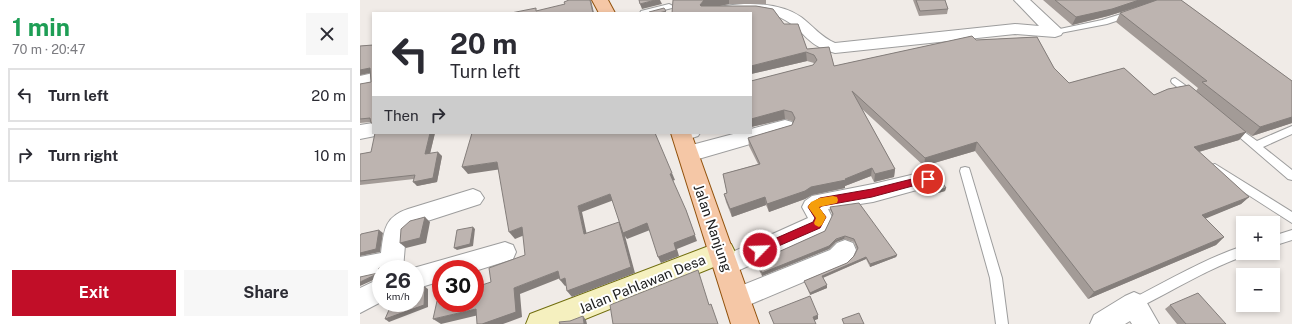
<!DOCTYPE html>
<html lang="en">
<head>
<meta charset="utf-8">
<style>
  :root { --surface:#fff; --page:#f7f7f7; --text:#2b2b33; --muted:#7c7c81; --line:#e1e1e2; --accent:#c10e28 }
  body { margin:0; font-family:"Public Sans",sans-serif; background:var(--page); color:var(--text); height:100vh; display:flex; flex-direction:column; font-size:15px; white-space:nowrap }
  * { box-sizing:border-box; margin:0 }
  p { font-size:13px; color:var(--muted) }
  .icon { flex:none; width:22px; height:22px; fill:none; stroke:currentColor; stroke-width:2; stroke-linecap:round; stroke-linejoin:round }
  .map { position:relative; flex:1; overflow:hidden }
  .details { display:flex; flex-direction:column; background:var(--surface); width:360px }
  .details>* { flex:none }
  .hud { position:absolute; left:12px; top:12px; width:380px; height:122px; border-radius:0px; box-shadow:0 2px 6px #0003; background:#fff; color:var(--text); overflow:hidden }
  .fabs { position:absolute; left:876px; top:216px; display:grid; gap:8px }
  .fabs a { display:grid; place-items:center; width:44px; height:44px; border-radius:0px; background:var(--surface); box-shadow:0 2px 6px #0003; font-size:20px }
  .speed { position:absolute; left:12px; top:260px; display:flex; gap:8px; font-size:20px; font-weight:700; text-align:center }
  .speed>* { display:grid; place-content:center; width:52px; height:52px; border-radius:50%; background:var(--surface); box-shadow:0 2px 6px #0003; line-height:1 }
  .speed small { font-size:10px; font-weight:400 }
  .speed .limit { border:6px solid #d22; background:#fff; color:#111 }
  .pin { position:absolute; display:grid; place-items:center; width:34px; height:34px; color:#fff; margin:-17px; border:2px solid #fff; border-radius:50%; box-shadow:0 1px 4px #0007 }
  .me { position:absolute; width:44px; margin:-22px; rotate:66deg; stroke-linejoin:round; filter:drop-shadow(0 0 3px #0008) }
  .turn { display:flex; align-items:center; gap:14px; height:84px; padding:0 12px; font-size:18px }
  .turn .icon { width:52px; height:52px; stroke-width:2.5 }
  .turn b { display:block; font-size:28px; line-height:34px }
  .then { display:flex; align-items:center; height:38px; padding:0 12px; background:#0003; gap:8px; font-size:15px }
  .round { display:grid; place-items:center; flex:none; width:42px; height:42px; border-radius:0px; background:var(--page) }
  .summary { display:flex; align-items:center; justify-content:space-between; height:68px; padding:0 12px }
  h1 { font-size:24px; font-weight:700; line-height:30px; color:#1e9e55 }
  .action { display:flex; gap:8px; margin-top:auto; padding:8px 12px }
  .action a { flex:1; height:46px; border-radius:0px; background:var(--accent); color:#fff; font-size:16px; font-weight:700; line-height:46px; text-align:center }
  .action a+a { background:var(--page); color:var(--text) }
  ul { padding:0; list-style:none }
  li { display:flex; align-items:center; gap:12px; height:54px; margin:0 8px 6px; padding:0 4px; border:2px solid var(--line); border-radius:0px }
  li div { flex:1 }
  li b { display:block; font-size:15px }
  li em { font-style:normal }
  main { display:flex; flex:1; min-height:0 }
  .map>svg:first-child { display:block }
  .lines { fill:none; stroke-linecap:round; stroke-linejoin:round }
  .service-casing { stroke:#9d9d9d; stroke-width:2 }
  .minor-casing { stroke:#9d9d9d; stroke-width:2 }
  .secondary-casing { stroke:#706d0d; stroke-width:2 }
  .primary-casing { stroke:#91510b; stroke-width:2 }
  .service { fill:#fff; fill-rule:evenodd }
  .minor { fill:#fff; fill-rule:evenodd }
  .secondary { fill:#f5f0bf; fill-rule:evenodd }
  .primary { fill:#f5c7a6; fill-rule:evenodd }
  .wall { fill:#a39b97 }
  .shaded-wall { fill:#847e7b }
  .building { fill:#bdb4b0; stroke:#847e7b }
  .route { fill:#c10e28; stroke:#7d091a }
  .slow { fill:#f59e0b }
  .labels { text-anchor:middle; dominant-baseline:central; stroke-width:4; stroke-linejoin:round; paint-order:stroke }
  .street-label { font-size:14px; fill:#202020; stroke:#fff }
</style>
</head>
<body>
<main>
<section class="details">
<div class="summary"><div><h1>1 min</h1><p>70 m · 20:47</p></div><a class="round"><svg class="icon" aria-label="close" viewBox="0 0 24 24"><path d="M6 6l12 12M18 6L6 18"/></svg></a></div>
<ul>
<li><svg class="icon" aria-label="left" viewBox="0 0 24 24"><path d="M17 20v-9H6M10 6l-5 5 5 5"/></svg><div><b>Turn left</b></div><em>20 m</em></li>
<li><svg class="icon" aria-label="right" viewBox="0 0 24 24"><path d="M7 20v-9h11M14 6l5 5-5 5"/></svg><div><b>Turn right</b></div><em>10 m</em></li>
</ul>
<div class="action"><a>Exit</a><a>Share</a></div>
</section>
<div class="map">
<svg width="932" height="324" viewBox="0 0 932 324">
  <rect width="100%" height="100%" fill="#f0ebe7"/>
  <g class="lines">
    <defs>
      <g id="service">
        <path d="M 309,4 L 313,6 L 312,8 L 292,13 L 280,13 L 281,11 Z"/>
        <path d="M 771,11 L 774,11 L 774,15 L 747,24 L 695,34 L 691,32 L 695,30 L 742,20 Z"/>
        <path d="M 815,78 L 836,93 L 837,95 L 836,97 L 830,97 L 812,83 L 811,81 L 812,79 Z"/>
        <path d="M 873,124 L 897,141 L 932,126 L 932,134 L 903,147 L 932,170 L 932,180 L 928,179 L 870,129 L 868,127 Z"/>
        <path d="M 324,133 L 340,133 L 338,136 L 323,141 L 320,140 L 318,137 L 320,134 Z"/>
        <path d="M 855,164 L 932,212 L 932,223 L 851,171 L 850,168 L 851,165 Z"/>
        <path d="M 605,167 L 609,168 L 610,171 L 642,278 L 648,324 L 636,324 L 630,278 L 600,171 L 601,168 Z"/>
        <path d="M 932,230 L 932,240 L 913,246 L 913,236 Z"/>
        <path d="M 883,246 L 883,253 L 888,253 L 887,255 C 849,268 814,290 778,308 L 774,310 L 770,308 L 768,304 L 770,300 C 807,281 844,259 883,246 Z"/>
      </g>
      <g id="minor">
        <path d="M 654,0 L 670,0 L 701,29 L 703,32 L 701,35 L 695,37 L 655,34 L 475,53 C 447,46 446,32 425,20 C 406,8 366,13 343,13 L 346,10 C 375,2 416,0 441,17 C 453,26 461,37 475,43 L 655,24 L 679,26 Z"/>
        <path d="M 13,73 L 13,85 L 0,88 L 0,76 Z"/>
        <path d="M 425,120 L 432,122 L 434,127 L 432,132 L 328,162 L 321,159 L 318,154 L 321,149 L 328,146 L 377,133 L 391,133 L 391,129 Z"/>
        <path d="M 13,123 L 13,133 L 21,133 L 20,135 L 0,139 L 0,125 Z"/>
        <path d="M 568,171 L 575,173 L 578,179 L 575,185 L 513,202 L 468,209 L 472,217 L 464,232 L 375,272 L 367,275 L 359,272 L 355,265 L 359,258 L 448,218 L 442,207 L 445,201 L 452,196 L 513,184 Z"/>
        <path d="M 113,189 L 120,192 L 124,198 L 120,204 L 55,225 L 46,233 L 43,269 L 21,269 L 21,274 L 0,279 L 0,257 L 21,253 C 24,231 24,217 48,209 Z"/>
        <path d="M 485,240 L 493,243 L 496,250 L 493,257 L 486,264 L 377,310 L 368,307 L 365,299 L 368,291 L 470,250 L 477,243 Z"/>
        <path d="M 145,242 L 153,245 L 156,252 L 153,259 L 115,271 L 115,269 L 81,269 L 81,281 L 55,289 L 55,269 L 50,269 Z"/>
        <path d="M 21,278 L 21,302 L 0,313 L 0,288 Z"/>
        <path d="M 774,292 L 783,296 L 799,324 L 772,324 L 770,321 L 765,324 L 730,324 L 734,315 L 765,296 Z"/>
      </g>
      <path id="secondary" d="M 362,241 L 371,244 L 375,252 L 371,260 L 213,324 L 166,324 L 170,314 Z"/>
      <g id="primary">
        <path d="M 232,0 L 248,0 L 255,13 L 239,13 Z"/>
        <path d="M 311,133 L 331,133 L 399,324 L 371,324 Z"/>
      </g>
    </defs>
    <!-- service casing -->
    <use href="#service" class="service-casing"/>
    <!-- minor casing -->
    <use href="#minor" class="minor-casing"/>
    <!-- secondary casing -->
    <use href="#secondary" class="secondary-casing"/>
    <!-- primary casing -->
    <use href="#primary" class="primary-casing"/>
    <!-- service -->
    <use href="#service" class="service"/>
    <!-- minor -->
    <use href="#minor" class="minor"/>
    <!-- secondary -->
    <use href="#secondary" class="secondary"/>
    <!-- primary -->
    <use href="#primary" class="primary"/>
  </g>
  <!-- wall -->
  <g class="wall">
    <path d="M 313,0 L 406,0 L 406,4 L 369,4 L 358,6 L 396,6 L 413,9 L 424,24 L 438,24 L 447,49 L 469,47 L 474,66 L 612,36 L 616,40 L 677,37 L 694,68 L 709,83 L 764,68 L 794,95 L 808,89 L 829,85 L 836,91 L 838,88 L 756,22 L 760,13 L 781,6 L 748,16 L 712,25 L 683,0 L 821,0 L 932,81 L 932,123 L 892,136 L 886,132 L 879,140 L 839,152 L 889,197 L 881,204 L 845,218 L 864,237 L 856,245 L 728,299 L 615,151 L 564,166 L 502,109 L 535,169 L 534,177 L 514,182 L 511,176 L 485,186 L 485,188 L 452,195 L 445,199 L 409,212 L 406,205 L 372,217 L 366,202 L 364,194 L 367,193 L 363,174 L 398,164 L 389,146 L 388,138 L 432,125 L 433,122 L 432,121 L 425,119 L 391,127 L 391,81 L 453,65 L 454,63 L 447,61 L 391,74 L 391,13 L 312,13 Z"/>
    <path d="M 553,0 L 585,0 L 588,9 L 587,14 L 559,16 Z"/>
    <path d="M 13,45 L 13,125 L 11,122 L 0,123 L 0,84 L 11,82 L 10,73 L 0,75 L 0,46 Z"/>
    <path d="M 75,133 L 70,153 L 82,156 L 77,182 L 57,186 L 54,179 L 0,185 L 0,154 L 11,152 Z"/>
    <path d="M 576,184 L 586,188 L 585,191 L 571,195 L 567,189 L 568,186 Z"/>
    <path d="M 470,207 L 537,255 L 536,257 L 510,267 L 506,259 L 463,278 L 467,288 L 450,295 L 445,283 L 444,281 L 487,263 L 494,256 L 497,250 L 494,242 L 484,239 L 476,242 L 469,249 L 402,276 L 396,264 L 396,262 L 465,231 L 473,215 L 470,210 Z"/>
    <path d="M 810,305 L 866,324 L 817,324 L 805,309 Z"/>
  </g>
  <!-- shaded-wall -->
  <g class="shaded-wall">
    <path d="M 230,0 L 231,0 L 234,13 L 233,13 Z"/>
    <path d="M 295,0 L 300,0 L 302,4 L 282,9 L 280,4 Z"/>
    <path d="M 344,0 L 369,0 L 369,4 L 346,9 L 342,13 L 340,5 Z"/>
    <path d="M 779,0 L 799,0 L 748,16 L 712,25 L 716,17 Z"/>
    <path d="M 306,11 L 306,13 L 299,13 Z"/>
    <path d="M 446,52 L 447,61 L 391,74 L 391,66 Z"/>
    <path d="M 10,68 L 13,72 L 0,75 L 0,70 Z"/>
    <path d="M 424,110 L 425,119 L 391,127 L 391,119 Z"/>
    <path d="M 932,117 L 932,123 L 892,136 L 900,127 Z"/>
    <path d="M 886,132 L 879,140 L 828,155 L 834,147 Z"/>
    <path d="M 70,133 L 75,133 L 69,158 L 65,154 Z"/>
    <path d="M 617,142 L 615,151 L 564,166 L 565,158 Z"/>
    <path d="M 78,152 L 82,156 L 77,182 L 57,186 L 53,182 Z"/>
    <path d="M 137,162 L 142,169 L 108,174 L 102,167 Z"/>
    <path d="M 512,168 L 511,176 L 485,186 L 485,188 L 452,195 L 445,199 L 409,212 L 407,204 L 451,187 L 485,179 Z"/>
    <path d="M 535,169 L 534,177 L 514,182 L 515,174 Z"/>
    <path d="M 312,173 L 315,180 L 312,181 L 310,174 Z"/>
    <path d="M 586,188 L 585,191 L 571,195 L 572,192 Z"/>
    <path d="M 250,194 L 254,200 L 222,212 L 228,240 L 224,234 L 218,206 Z"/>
    <path d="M 405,197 L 406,205 L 372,217 L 370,209 Z"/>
    <path d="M 889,197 L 881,204 L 835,223 L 842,215 Z"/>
    <path d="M 326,210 L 337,241 L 317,249 L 319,256 L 301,263 L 298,257 L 314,243 Z"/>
    <path d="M 65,217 L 70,222 L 66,243 L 46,248 L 40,243 Z"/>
    <path d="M 259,222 L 287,223 L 290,230 L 267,239 L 265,236 L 275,273 L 212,297 L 207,291 Z"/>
    <path d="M 113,227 L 115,229 L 113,246 L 97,250 L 94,248 Z"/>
    <path d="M 162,227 L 167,234 L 155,239 L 149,232 Z"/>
    <path d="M 19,230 L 23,233 L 20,252 L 0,256 L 0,253 Z"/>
    <path d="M 485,236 L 484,239 L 476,242 L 469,249 L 402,276 L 402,273 Z"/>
    <path d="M 864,237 L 856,245 L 728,299 L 734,292 Z"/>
    <path d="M 537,255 L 536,257 L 510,267 L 510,264 Z"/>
    <path d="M 506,257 L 506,259 L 462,278 L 462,276 Z"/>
    <path d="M 198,271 L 203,277 L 160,294 L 162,317 L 143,324 L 122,324 L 154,288 Z"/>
    <path d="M 17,274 L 20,277 L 0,286 L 0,282 Z"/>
    <path d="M 21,275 L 21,283 L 19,282 Z"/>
    <path d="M 205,278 L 210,284 L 205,286 L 200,280 Z"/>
    <path d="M 467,285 L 467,288 L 450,295 L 450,293 Z"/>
    <path d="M 65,287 L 68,289 L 68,307 L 29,322 L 25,319 Z"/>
    <path d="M 116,309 L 123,314 L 81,324 L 73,319 Z"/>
    <path d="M 458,315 L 458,319 L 453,321 L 453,317 Z"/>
    <path d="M 223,316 L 226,320 L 227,324 L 224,324 Z"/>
  </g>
  <!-- building -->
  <g class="building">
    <path d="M 209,0 L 230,0 L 233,13 L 151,13 L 176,8 L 176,11 L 205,4 L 204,2 Z"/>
    <path d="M 279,0 L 295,0 L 280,4 Z"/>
    <path d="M 313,0 L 345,0 L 344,0 L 340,5 L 341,6 L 396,6 L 413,9 L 424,24 L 438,24 L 447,49 L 469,47 L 474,66 L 612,36 L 616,40 L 677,37 L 694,68 L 709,83 L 764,68 L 794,95 L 808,89 L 829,85 L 886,132 L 834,147 L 889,197 L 842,215 L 864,237 L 734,292 L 617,142 L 565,158 L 492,91 L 535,169 L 515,174 L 512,168 L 485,179 L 486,180 L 451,187 L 445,191 L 407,204 L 405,197 L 370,209 L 364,194 L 367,193 L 363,174 L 400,164 L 388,138 L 432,125 L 435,118 L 432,112 L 424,110 L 391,119 L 391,81 L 453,65 L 457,60 L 454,55 L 446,52 L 391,66 L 391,13 L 312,13 Z"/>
    <path d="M 556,0 L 585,0 L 588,9 L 560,11 Z"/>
    <path d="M 695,0 L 779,0 L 752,9 L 716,17 Z"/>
    <path d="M 797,0 L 821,0 L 932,81 L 932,117 L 900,127 L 842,82 L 847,81 L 760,13 Z"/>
    <path d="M 304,8 L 306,11 L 299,13 L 290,13 L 289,12 Z"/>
    <path d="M 13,45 L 13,123 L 11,123 L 10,118 L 0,119 L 0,84 L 11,82 L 10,68 L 0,70 L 0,46 Z"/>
    <path d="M 15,133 L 70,133 L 65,154 L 78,152 L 73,178 L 53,182 L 55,175 L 0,181 L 0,154 L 11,152 Z"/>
    <path d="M 112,133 L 295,133 L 312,173 L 310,174 L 326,210 L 335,235 L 314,243 L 316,250 L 298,257 L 287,223 L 263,233 L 250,194 L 218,206 L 224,234 L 259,222 L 271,267 L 207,291 L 205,278 L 200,280 L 198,271 L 154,288 L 156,312 L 122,324 L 117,324 L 116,309 L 73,319 L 77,301 L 81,300 L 81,303 L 115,303 L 116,287 L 131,282 L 129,268 L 165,255 L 162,227 L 149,232 L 137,162 L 102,167 Z"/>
    <path d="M 579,178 L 586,188 L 572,192 L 568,186 L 576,184 Z"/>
    <path d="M 499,203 L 537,255 L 510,264 L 506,257 L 462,276 L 467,285 L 450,293 L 444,281 L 487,263 L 494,256 L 498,248 L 494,239 L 485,236 L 476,239 L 469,246 L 402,273 L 396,262 L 465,231 L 473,214 L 470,207 Z"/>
    <path d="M 65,217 L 60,238 L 40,243 L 41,229 L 50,221 Z"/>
    <path d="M 113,227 L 110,244 L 94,248 L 97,230 Z"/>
    <path d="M 19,230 L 16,249 L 0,253 L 0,236 L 1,234 Z"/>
    <path d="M 19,268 L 23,268 L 23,269 L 21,269 L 21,275 L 19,282 L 19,276 L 17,274 L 0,282 L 0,277 L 18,273 Z"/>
    <path d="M 338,270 L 349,305 L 351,304 L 358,324 L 253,324 L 250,305 Z"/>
    <path d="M 65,287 L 64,305 L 25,319 L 32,303 L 55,303 L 55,291 Z"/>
    <path d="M 838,293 L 866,324 L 826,324 L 810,305 Z"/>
    <path d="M 450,296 L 458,315 L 453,317 L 456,324 L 414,324 L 409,312 Z"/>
    <path d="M 499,313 L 504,324 L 484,324 L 482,319 Z"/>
    <path d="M 223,316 L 224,324 L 199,324 L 200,324 L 199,322 L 210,321 Z"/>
  </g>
  <!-- route -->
  <path class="route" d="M 568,175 L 571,176 L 573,179 L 571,181 L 512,197 L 462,206 L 459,208 L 466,217 L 460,228 L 400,254 L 396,253 L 395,250 L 396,247 L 453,222 L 455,218 L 448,207 L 450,204 L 460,198 L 512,189 Z"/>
  <!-- slow -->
  <path class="slow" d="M 473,196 L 477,197 L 478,200 L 477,203 L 459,207 L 466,217 L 462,225 L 459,227 L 455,225 L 454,223 L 456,218 L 448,207 L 451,202 L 460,198 Z"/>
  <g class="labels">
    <!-- street labels -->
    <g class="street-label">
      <text transform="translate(353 228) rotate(71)">Jalan Nanjung</text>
      <text transform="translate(282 284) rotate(-22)">Jalan Pahlawan Desa</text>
    </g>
  </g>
</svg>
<div class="fabs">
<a>+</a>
<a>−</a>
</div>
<div class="speed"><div>26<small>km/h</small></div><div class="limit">30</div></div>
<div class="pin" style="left:568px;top:179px;background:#d93025"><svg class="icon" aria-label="arrive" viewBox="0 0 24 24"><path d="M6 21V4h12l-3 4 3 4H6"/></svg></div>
<svg class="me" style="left:400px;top:250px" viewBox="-20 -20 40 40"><circle r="17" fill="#c10e28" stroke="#fff" stroke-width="3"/><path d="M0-11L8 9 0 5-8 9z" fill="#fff"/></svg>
<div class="hud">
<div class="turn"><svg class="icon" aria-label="left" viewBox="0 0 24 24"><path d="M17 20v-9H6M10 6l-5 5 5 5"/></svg><div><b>20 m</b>Turn left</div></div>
<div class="then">Then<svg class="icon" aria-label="right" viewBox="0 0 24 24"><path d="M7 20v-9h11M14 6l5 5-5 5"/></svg></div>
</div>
</div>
</main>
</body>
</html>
